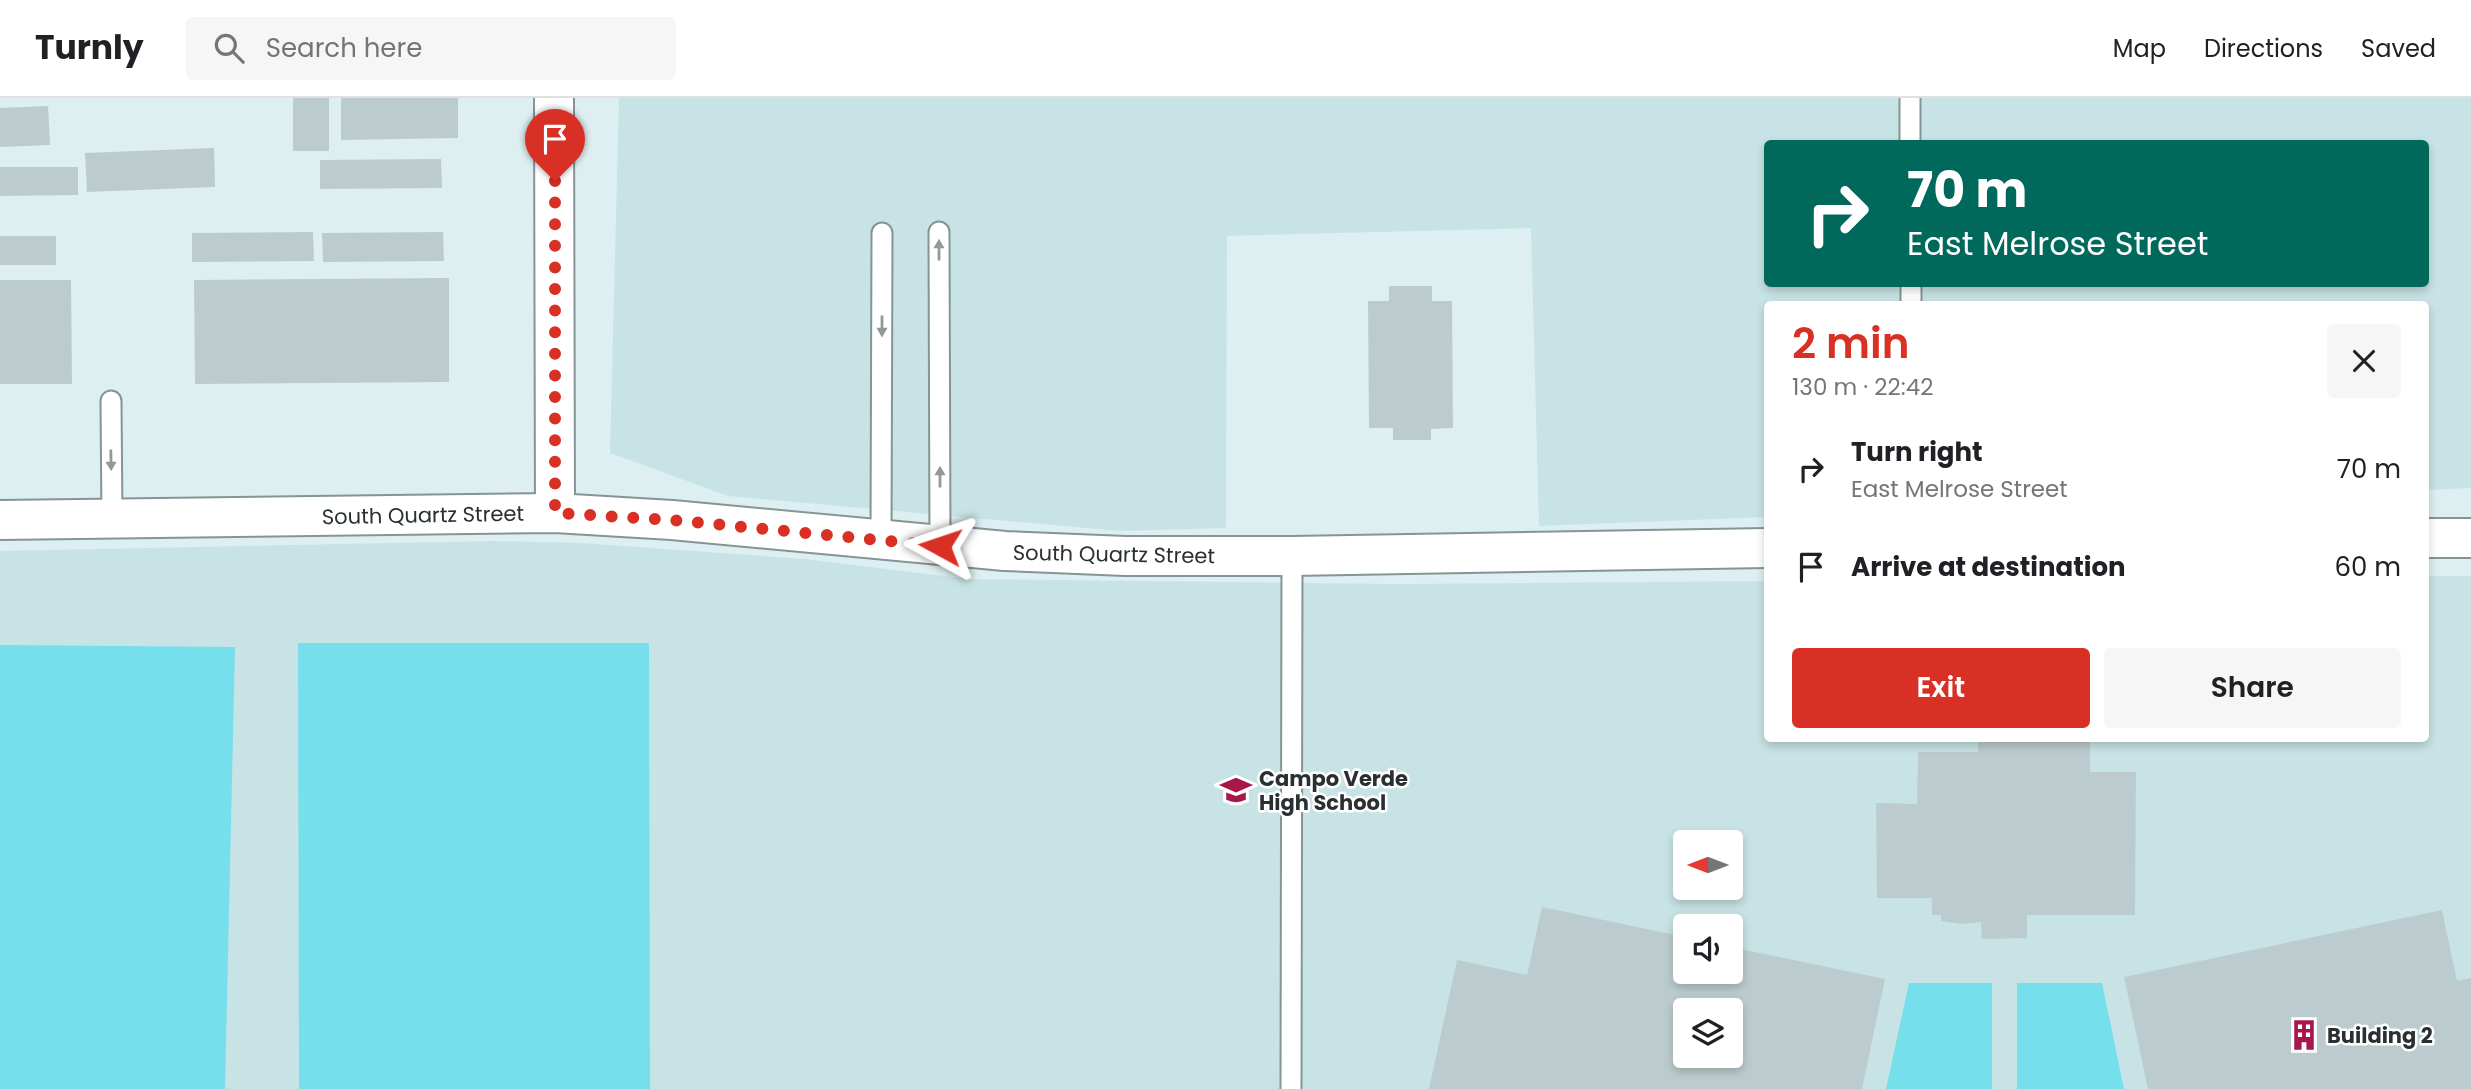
<!DOCTYPE html>
<html lang="en">
<head>
<meta charset="utf-8">
<style>
  :root { --surface:#fff; --page:#f6f6f6; --text:#202124; --muted:#757577; --line:#e0e0e0; --accent:#d93025 }
  body { margin:0; font-family:Poppins,sans-serif; background:var(--page); color:var(--text); height:100vh; display:flex; flex-direction:column; font-size:26px; white-space:nowrap }
  * { box-sizing:border-box; margin:0 }
  p { font-size:23px; color:var(--muted) }
  .icon { flex:none; width:38px; height:38px; fill:none; stroke:currentColor; stroke-width:2; stroke-linecap:round; stroke-linejoin:round }
  .map { position:relative; flex:1; overflow:hidden }
  .panel { position:absolute; left:1764px; top:203px; width:665px; height:441px; display:flex; flex-direction:column; background:var(--surface); border-radius:7px; box-shadow:0 4px 10px #0003 }
  .panel>* { flex:none }
  .banner { position:absolute; left:1764px; top:42px; width:665px; height:147px; border-radius:7px; box-shadow:0 4px 10px #0003; background:#00695c; color:#fff; overflow:hidden }
  .needle { width:46px; rotate:270deg }
  .buttons { position:absolute; left:1673px; top:732px; display:grid; gap:14px }
  .buttons a { display:grid; place-items:center; width:70px; height:70px; border-radius:7px; background:var(--surface); box-shadow:0 4px 10px #0003; font-size:35px }
  .pin { position:absolute; display:grid; place-items:center; width:60px; height:60px; color:#fff; margin:-72px -30px; border-radius:50% 50% 50% 0; rotate:-45deg; box-shadow:0 0 7px #0007 }
  .pin .icon { rotate:45deg }
  .me { position:absolute; width:77px; margin:-38px; rotate:275deg; stroke-linejoin:round; filter:drop-shadow(0 0 5px #0008) }
  .turn { display:flex; align-items:center; gap:24px; height:147px; padding:0 28px; font-size:32px }
  .turn .icon { width:91px; height:91px; stroke-width:2.5 }
  .turn b { display:block; font-size:49px; line-height:60px }
  .round { display:grid; place-items:center; flex:none; width:74px; height:74px; border-radius:7px; background:var(--page) }
  .head { display:flex; align-items:center; justify-content:space-between; height:119px; padding:0 28px }
  h1 { font-size:42px; font-weight:600; line-height:52px; color:var(--accent) }
  .action { display:flex; gap:14px; margin-top:auto; padding:14px 28px }
  .action a { flex:1; height:80px; border-radius:7px; background:var(--accent); color:#fff; font-size:28px; font-weight:600; line-height:80px; text-align:center }
  .action a+a { background:var(--page); color:var(--text) }
  ul { padding:0; list-style:none }
  li { display:flex; align-items:center; gap:21px; height:98px; padding:0 28px }
  li div { flex:1 }
  li b { display:block; font-size:26px }
  li em { font-style:normal }
  header { display:flex; align-items:center; gap:42px; box-sizing:border-box; height:98px; padding:0 35px; background:var(--surface); border-bottom:2px solid var(--line) }
  header strong { font-size:33px }
  nav { display:flex; gap:38px; margin-inline-start:auto; font-size:24px }
  .search { width:490px; height:63px; background:var(--page); display:flex; align-items:center; gap:18px; box-sizing:border-box; padding:0 24px; border-radius:7px; color:var(--muted); font-size:26px }
  .map>svg:first-child { display:block }
  .built { fill:#c8e3e5; fill-rule:evenodd }
  .green { fill:#75dfec }
  .building { fill:#bcccce; fill-rule:evenodd }
  .lines { fill:none; stroke-linecap:round; stroke-linejoin:round }
  .lane-casing { stroke:#859496; stroke-width:23 }
  .secondary-casing { stroke:#859496; stroke-width:42 }
  .lane { stroke:#fff; stroke-width:19 }
  .secondary { stroke:#fff; stroke-width:38 }
  .oneway { fill:#949898 }
  .route { stroke:#d93025; stroke-width:12; stroke-dasharray:0 21.6 }
  .labels { text-anchor:middle; dominant-baseline:central; stroke-width:5; stroke-linejoin:round; paint-order:stroke }
  .street-label { font-size:21px; fill:#2a3031; stroke:#fff }
  .poi-label { font-size:21px; font-weight:bold; fill:#2a3031; stroke:#fff; text-anchor:start }
</style>
</head>
<body>
<header>
<strong>Turnly</strong>
<div class="search"><svg class="icon" aria-label="search" viewBox="0 0 24 24"><circle cx="10" cy="10" r="6"/><path d="M15 15l6 6"/></svg>Search here</div>
<nav><a>Map</a><a>Directions</a><a>Saved</a></nav>
</header>
<div class="map">
<svg width="2471" height="991" viewBox="0 0 2471 991">
  <rect width="100%" height="100%" fill="#deeff1"/>
  <!-- built -->
  <g class="built">
    <path d="M 619,0 L 2471,0 L 2471,390 L 2426,392 L 2426,206 L 1768,206 L 1767,419 L 1539,428 L 1531,130 L 1227,138 L 1226,430 L 1119,433 L 728,398 L 610,355 ZM 1768,46 L 2426,46 L 2426,186 L 1768,186 Z"/>
    <path d="M 494,443 L 581,445 L 805,461 L 969,481 L 1398,486 L 1767,483 L 1768,640 L 2426,640 L 2426,478 L 2471,478 L 2471,991 L 0,991 L 0,453 ZM 1685,744 L 1731,744 L 1731,789 L 1685,789 ZM 1685,828 L 1731,828 L 1731,873 L 1685,873 ZM 1685,912 L 1731,912 L 1731,957 L 1685,957 Z"/>
  </g>
  <!-- green -->
  <g class="green">
    <path d="M 298,545 L 649,545 L 650,991 L 299,991 Z"/>
    <path d="M 0,547 L 235,549 L 225,991 L 0,991 Z"/>
    <path d="M 1909,885 L 1992,885 L 1992,991 L 1886,991 Z"/>
    <path d="M 2017,885 L 2102,885 L 2124,991 L 2017,991 Z"/>
  </g>
  <!-- building -->
  <g class="building">
    <rect x="293" y="0" width="36" height="53"/>
    <path d="M 341,0 L 458,0 L 458,40 L 341,42 Z"/>
    <path d="M 48,8 L 50,47 L 0,49 L 0,10 Z"/>
    <path d="M 214,50 L 215,89 L 87,94 L 85,55 Z"/>
    <path d="M 441,61 L 442,90 L 320,91 L 320,62 Z"/>
    <path d="M 0,69 L 78,69 L 78,97 L 0,98 Z"/>
    <path d="M 313,134 L 314,163 L 192,164 L 192,135 Z"/>
    <path d="M 443,134 L 444,163 L 323,164 L 322,135 Z"/>
    <rect x="0" y="138" width="56" height="29"/>
    <path d="M 449,180 L 449,284 L 195,286 L 194,182 Z"/>
    <path d="M 0,182 L 71,182 L 72,286 L 0,286 Z"/>
    <path d="M 1389,188 L 1432,188 L 1432,203 L 1452,203 L 1453,330 L 1431,331 L 1431,342 L 1393,342 L 1393,330 L 1369,330 L 1368,203 L 1389,203 Z"/>
    <path d="M 1978,640 L 2083,640 L 2090,643 L 2090,674 L 2136,674 L 2135,817 L 2027,817 L 2027,840 L 1982,841 L 1981,824 L 1962,826 L 1941,823 L 1941,817 L 1932,817 L 1932,800 L 1877,800 L 1876,705 L 1917,706 L 1918,654 L 1978,654 Z"/>
    <path d="M 1542,809 L 1685,839 L 1685,873 L 1731,873 L 1731,849 L 1885,881 L 1862,991 L 1429,991 L 1457,862 L 1527,877 ZM 1685,912 L 1731,912 L 1731,957 L 1685,957 Z"/>
    <path d="M 2442,812 L 2457,883 L 2471,880 L 2471,991 L 2148,991 L 2124,879 Z"/>
  </g>
  <g class="lines">
    <defs>
      <g id="lane">
        <path d="M 1910,0 L 1910,46"/>
        <path d="M 939,134 L 940,448"/>
        <path d="M 1911,186 L 1911,206"/>
        <path d="M 111,303 L 112,421"/>
        <path d="M 881,442 L 882,135"/>
        <path d="M 1291,991 L 1292,458"/>
      </g>
      <g id="secondary">
        <path d="M 554,0 L 555,415"/>
        <path d="M 0,422 L 555,415 L 672,422 L 1005,453 L 1125,458 L 1292,458 L 1768,450"/>
        <path d="M 2426,440 L 2471,440"/>
      </g>
    </defs>
    <!-- lane casing -->
    <use href="#lane" class="lane-casing"/>
    <!-- secondary casing -->
    <use href="#secondary" class="secondary-casing"/>
    <!-- lane -->
    <use href="#lane" class="lane"/>
    <!-- secondary -->
    <use href="#secondary" class="secondary"/>
  </g>
  <!-- one-way arrows -->
  <defs><path id="oneway-solid" d="M-6-.8H1V-3.2L6.5 0L1 3.2V.8H-6Z" transform="scale(1.75)"/></defs>
  <g class="oneway">
    <use href="#oneway-solid" transform="translate(939 152) rotate(-90)"/>
    <use href="#oneway-solid" transform="translate(882 228) rotate(90)"/>
    <use href="#oneway-solid" transform="translate(111 362) rotate(89)"/>
    <use href="#oneway-solid" transform="translate(940 379) rotate(-90)"/>
  </g>
  <g class="lines">
    <!-- route -->
    <path class="route" d="M 555,83 L 555,415 L 672,422 L 940,448"/>
  </g>
  <!-- icons -->
  <defs>
    <symbol id="school-bare" viewBox="-9 -9 18 18"><path d="M0-5L7-2L0 1L-7-2ZM-4 1L0 2.5L4 1V4Q0 6-4 4Z" fill="#a91649" stroke="#fff" stroke-width="2.5" paint-order="stroke"/></symbol>
    <symbol id="building-bare" viewBox="-9 -9 18 18"><path d="M-4-6H4V6H1V3H-1V6H-4ZM-2.5-4.3h1.7v1.8h-1.7ZM.8-4.3h1.7v1.8H.8ZM-2.5-1h1.7V.8h-1.7ZM.8-1h1.7V.8H.8Z" fill="#a91649" stroke="#fff" stroke-width="2.5" paint-order="stroke"/></symbol>
  </defs>
  <g fill-rule="evenodd">
    <use href="#school-bare" x="1214" y="670" width="44" height="44"/>
    <use href="#building-bare" x="2282" y="915" width="44" height="44"/>
  </g>
  <g class="labels">
    <!-- street labels -->
    <g class="street-label">
      <text transform="translate(423 417) rotate(-1)">South Quartz Street</text>
      <text transform="translate(1114 456) rotate(1)">South Quartz Street</text>
    </g>
    <!-- poi labels -->
    <g class="poi-label">
      <text x="1259" y="680">Campo Verde<tspan x="1259" dy="24">High School</tspan></text>
      <text x="2327" y="937">Building 2</text>
    </g>
  </g>
</svg>
<div class="buttons">
<a><svg class="needle" viewBox="-14 -14 28 28"><path d="M0-13l5 13h-10z" fill="#e53935"/><path d="M0 13l5-13h-10z" fill="#757577"/></svg></a>
<a><svg class="icon" aria-label="sound" viewBox="0 0 24 24"><path d="M4 9h4l5-4v14l-5-4H4zM17 9q2 3 0 6"/></svg></a>
<a><svg class="icon" aria-label="layers" viewBox="0 0 24 24"><path d="M12 4l9 5-9 5-9-5zM3 14l9 5 9-5"/></svg></a>
</div>
<div class="pin" style="left:555px;top:83px;background:#d93025"><svg class="icon" aria-label="arrive" viewBox="0 0 24 24"><path d="M6 21V4h12l-3 4 3 4H6"/></svg></div>
<svg class="me" style="left:940px;top:448px" viewBox="-20 -20 40 40"><path d="M0-17L14 15 0 8-14 15z" fill="#d93025" stroke="#fff" stroke-width="4"/></svg>
<div class="banner">
<div class="turn"><svg class="icon" aria-label="right" viewBox="0 0 24 24"><path d="M7 20v-9h11M14 6l5 5-5 5"/></svg><div><b>70 m</b>East Melrose Street</div></div>
</div>
<section class="panel">
<div class="head"><div><h1>2 min</h1><p>130 m · 22:42</p></div><a class="round"><svg class="icon" aria-label="close" viewBox="0 0 24 24"><path d="M6 6l12 12M18 6L6 18"/></svg></a></div>
<ul>
<li><svg class="icon" aria-label="right" viewBox="0 0 24 24"><path d="M7 20v-9h11M14 6l5 5-5 5"/></svg><div><b>Turn right</b><p>East Melrose Street</p></div><em>70 m</em></li>
<li><svg class="icon" aria-label="arrive" viewBox="0 0 24 24"><path d="M6 21V4h12l-3 4 3 4H6"/></svg><div><b>Arrive at destination</b></div><em>60 m</em></li>
</ul>
<div class="action"><a>Exit</a><a>Share</a></div>
</section>
</div>
</body>
</html>
